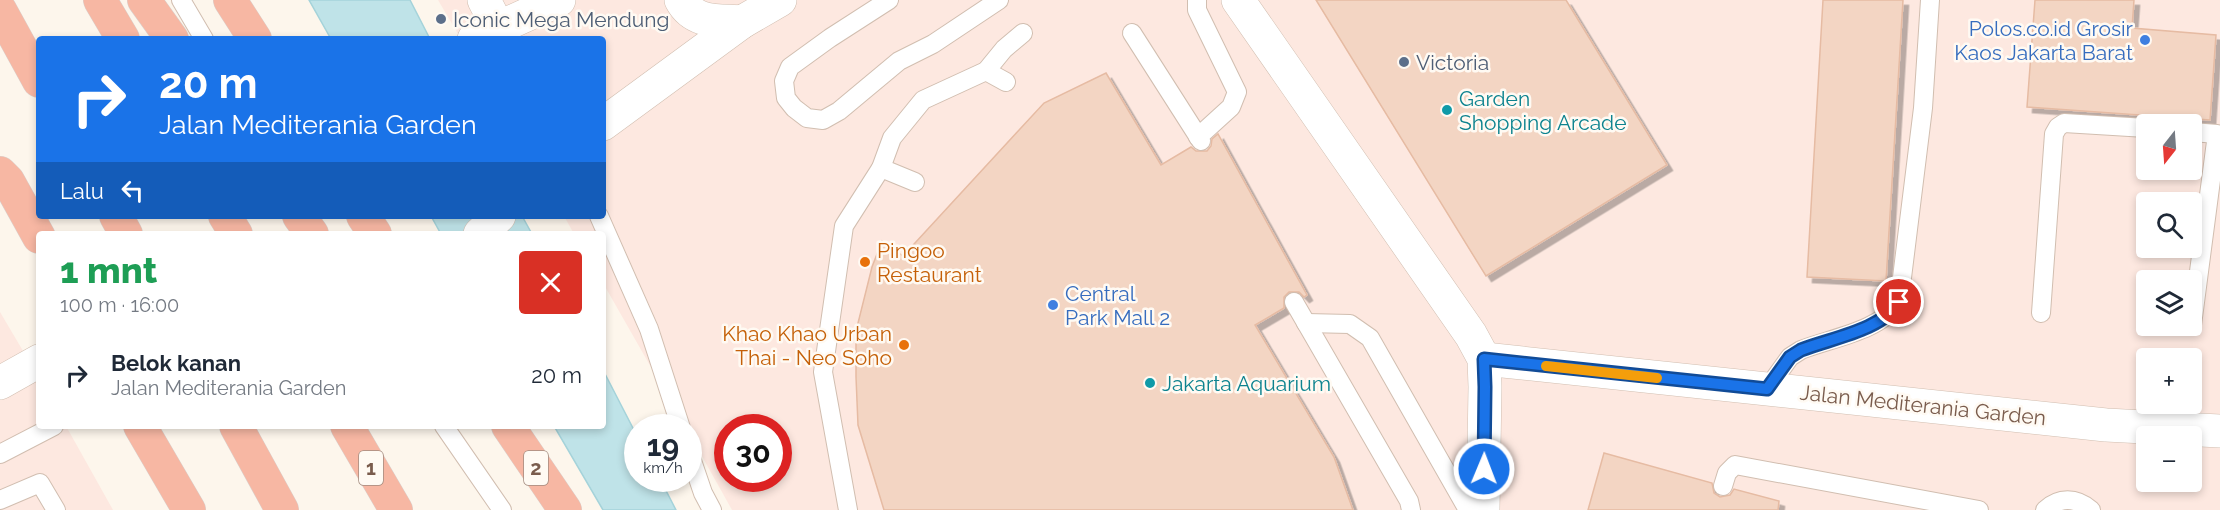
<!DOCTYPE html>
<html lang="id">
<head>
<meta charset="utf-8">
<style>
  :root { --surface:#fff; --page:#f2f2f3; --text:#1f2937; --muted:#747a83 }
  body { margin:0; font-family:Raleway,sans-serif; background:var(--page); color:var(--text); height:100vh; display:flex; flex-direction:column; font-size:22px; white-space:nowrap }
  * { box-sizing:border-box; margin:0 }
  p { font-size:20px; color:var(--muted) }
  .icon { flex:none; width:33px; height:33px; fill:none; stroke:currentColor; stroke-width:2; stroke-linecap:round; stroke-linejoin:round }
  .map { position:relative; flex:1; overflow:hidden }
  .panel { position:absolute; left:36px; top:231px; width:570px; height:198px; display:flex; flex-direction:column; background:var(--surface); border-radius:6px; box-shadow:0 3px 9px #0003 }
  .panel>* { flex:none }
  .banner { position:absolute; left:36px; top:36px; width:570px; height:183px; border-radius:6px; box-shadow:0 3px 9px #0003; background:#1a73e8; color:#fff; overflow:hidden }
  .needle { width:39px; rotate:197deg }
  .controls { position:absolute; left:2136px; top:114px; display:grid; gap:12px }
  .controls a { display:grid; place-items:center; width:66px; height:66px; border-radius:6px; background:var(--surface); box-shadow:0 3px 9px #0003; font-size:30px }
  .speed { position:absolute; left:624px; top:414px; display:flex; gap:12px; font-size:30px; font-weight:700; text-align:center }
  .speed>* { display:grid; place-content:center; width:78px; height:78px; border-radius:50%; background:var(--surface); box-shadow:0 3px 9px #0003; line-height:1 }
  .speed small { font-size:15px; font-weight:400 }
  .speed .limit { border:9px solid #d22; background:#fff; color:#111 }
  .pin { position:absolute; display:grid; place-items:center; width:51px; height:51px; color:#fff; margin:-26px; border:3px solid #fff; border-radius:50%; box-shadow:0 2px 6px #0007 }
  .me { position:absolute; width:66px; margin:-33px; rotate:1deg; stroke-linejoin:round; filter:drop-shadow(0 0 4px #0008) }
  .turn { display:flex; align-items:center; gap:21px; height:126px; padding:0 24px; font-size:27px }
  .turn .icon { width:78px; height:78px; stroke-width:2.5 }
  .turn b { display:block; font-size:42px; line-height:51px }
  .then { display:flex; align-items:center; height:57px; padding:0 24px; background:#0003; gap:12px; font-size:22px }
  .round { display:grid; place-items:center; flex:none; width:63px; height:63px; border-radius:6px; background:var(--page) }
  .overview { display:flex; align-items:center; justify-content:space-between; height:102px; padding:0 24px }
  h1 { font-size:36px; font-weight:800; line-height:45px; color:#1e9e55 }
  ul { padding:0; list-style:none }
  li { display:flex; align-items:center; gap:18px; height:84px; padding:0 24px }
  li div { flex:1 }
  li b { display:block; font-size:22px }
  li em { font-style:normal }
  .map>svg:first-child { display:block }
  .commercial { fill:#fde8e0; fill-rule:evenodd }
  .water { fill:#bfe3e8; stroke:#a5d3da; stroke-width:1.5 }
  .building { fill:#f3d5c3; stroke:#e6bba3; stroke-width:1.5; filter:url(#shadow) }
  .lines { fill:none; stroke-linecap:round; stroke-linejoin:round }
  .lane-casing { stroke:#d1beb0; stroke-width:20 }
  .street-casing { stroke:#d1beb0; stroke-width:34 }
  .highway-casing { stroke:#dad1cd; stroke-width:34 }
  .lane { stroke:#fff; stroke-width:18 }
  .street { stroke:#fff; stroke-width:33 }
  .highway { stroke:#f7b7a3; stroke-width:33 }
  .route-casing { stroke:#114b97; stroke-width:15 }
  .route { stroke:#1a73e8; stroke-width:10 }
  .slow { stroke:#f59e0b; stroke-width:10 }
  .service-dot { fill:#5c6f8a; stroke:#fffaf3; stroke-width:2 }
  .shop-dot { fill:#3f7fe0; stroke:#fffaf3; stroke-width:2 }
  .culture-dot { fill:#0f9aa8; stroke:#fffaf3; stroke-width:2 }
  .food-dot { fill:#e8710a; stroke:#fffaf3; stroke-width:2 }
  .labels { text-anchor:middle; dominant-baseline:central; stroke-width:5; stroke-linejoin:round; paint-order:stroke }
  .shield { fill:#fffaf3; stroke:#a28b7f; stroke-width:1.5 }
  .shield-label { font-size:20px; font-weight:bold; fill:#7a5c4d }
  .service-label { font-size:21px; fill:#4e5e75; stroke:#fffaf3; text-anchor:start }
  .shop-label { font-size:21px; fill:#366cbe; stroke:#fffaf3; text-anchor:end }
  .culture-label { font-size:21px; fill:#0d838f; stroke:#fffaf3; text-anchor:start }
  .food-label { font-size:21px; fill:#c56008; stroke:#fffaf3; text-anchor:start }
  .street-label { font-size:21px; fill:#7a5c4d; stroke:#fffaf3 }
</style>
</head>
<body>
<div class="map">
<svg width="2220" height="510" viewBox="0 0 2220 510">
  <defs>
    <filter id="shadow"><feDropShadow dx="5.5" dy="5.5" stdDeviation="0" flood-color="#0004"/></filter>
  </defs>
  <rect width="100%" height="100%" fill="#fdf6ec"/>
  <!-- commercial -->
  <g class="commercial">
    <path d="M 438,0 L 2220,0 L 2220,510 L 732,510 L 689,433 L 688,428 L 685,427 L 603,283 L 603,234 L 574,234 L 564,216 L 603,216 L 603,39 L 461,39 ZM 2146,124 L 2192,124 L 2192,170 L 2146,170 ZM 2146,202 L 2192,202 L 2192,248 L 2146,248 ZM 2146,280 L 2192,280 L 2192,326 L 2146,326 ZM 2146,358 L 2192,358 L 2192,404 L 2146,404 ZM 728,428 L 778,428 L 778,478 L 728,478 ZM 2146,436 L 2192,436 L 2192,482 L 2146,482 Z"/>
    <path d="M 0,312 L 39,378 L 39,426 L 66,426 L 113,510 L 0,510 Z"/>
  </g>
  <!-- water -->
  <g class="water">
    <path d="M 309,0 L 410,0 L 430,39 L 331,39 Z"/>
    <path d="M 431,216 L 522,216 L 532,234 L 441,234 Z"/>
    <path d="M 603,370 L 637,436 L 638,478 L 660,479 L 676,510 L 603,510 L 554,426 L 603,426 Z"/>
  </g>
  <!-- building -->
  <g class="building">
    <path d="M 1316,0 L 1566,0 L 1667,165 L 1486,276 Z"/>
    <path d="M 1823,0 L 1903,0 L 1886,281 L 1807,277 Z"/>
    <path d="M 2035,0 L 2134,0 L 2132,28 L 2216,35 L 2210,120 L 2027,107 Z"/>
    <path d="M 1106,73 L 1161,165 L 1191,147 L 1196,151 L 1207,151 L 1211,146 L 1212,139 L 1218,134 L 1307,295 L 1304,297 L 1299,292 L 1289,292 L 1284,297 L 1284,308 L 1255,325 L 1334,457 L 1353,510 L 884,510 L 858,425 L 856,377 L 856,331 L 872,267 L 882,241 L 903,256 L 1044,103 Z"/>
    <path d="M 1604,453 L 1712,483 L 1714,493 L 1720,497 L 1730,495 L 1734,489 L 1779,501 L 1778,510 L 1588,510 Z"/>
  </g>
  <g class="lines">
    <defs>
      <g id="lane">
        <path d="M 181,0 L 204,39"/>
        <path d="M 889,0 L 830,38 L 790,67 L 784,81 L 786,98 L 794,108 L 807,118 L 823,120 L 839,111 L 899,61 L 933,44 L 999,0"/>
        <path d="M 1197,0 L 1197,10 L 1237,92 L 1231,107 L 1198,137"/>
        <path d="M 1132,33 L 1201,141"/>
        <path d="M 986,71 L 1006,82"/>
        <path d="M 2192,132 L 2217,134 L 2192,325"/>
        <path d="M 881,168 L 915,182"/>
        <path d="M 599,216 L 649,329 L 681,428"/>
        <path d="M 1294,302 L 1409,501 L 1411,510"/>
        <path d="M 2041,313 L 2054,134 L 2058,127 L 2064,123 L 2146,128"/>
        <path d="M 1306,323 L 1350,324 L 1370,338 L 1468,510"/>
        <path d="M 1767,389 L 1790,357 L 1801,350 C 1831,338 1881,331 1899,302 L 1923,108 L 1930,0"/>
        <path d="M 444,426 L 502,510"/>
        <path d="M 688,449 L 703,493 L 712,510"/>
        <path d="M 0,454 L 54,426"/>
        <path d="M 1723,486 L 1727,473 L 1735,465 L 1979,510"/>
        <path d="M 0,500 L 40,483 L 56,510"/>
        <path d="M 848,510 L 823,372 L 844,226 L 881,168 L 892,138 L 923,100 L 986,71 L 1004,49 L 1023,33"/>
        <path d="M 2045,510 C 2059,497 2076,497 2091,510"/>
      </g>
      <g id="street">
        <path d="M 484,0 L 504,39"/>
        <path d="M 681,0 C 694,24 718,20 742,22"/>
        <path d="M 1238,0 L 1471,335 L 1484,359 L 1485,387 L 1483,510"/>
        <path d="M 474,39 L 559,0"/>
        <path d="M 603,124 L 742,22 L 780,0"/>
        <path d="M 480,234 L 499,216"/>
        <path d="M 1484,359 L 2106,425 L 2220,431"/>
        <path d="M 0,383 L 39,361"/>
      </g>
      <g id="highway">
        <path d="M 100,0 L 123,39"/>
        <path d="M 144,0 L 172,39"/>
        <path d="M 230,0 L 255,39"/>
        <path d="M 0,10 L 39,81"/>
        <path d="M 0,173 L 8,181 L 39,237"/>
        <path d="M 116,216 L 126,234"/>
        <path d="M 225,216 L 236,234"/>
        <path d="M 299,216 L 312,234"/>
        <path d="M 363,216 L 375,234"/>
        <path d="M 140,426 L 189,510"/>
        <path d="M 236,426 L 282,510"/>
        <path d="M 347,426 L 396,510"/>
        <path d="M 508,426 L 565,510"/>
      </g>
    </defs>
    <!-- lane casing -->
    <use href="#lane" class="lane-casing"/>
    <!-- street casing -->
    <use href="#street" class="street-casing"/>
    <!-- highway casing -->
    <use href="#highway" class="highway-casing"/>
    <!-- lane -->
    <use href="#lane" class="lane"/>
    <!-- street -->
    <use href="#street" class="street"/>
    <!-- highway -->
    <use href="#highway" class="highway"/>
  </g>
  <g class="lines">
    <defs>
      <path id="route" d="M 1484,469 L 1485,387 L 1484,359 L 1767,389 L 1790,357 L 1801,350 C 1831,338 1881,331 1899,302"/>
    </defs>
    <!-- route casing -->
    <use href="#route" class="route-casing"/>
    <!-- route -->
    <use href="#route" class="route"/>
    <!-- slow -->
    <path class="slow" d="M 1546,366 L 1657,378"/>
  </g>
  <!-- markers -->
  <g class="service-dot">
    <circle cx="441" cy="19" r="6"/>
    <circle cx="1404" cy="62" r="6"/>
  </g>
  <g class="shop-dot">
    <circle cx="2145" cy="40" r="6"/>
    <circle cx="1053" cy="305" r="6"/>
  </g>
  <g class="culture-dot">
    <circle cx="1447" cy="110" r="6"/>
    <circle cx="1150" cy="383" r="6"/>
  </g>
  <g class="food-dot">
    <circle cx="865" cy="262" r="6"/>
    <circle cx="904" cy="345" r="6"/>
  </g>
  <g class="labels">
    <!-- shield labels -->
    <g class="shield">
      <rect x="359" y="451" width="24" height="34" rx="4.5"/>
      <rect x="524" y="451" width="24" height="34" rx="4.5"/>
    </g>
    <g class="shield-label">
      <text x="371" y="468">1</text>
      <text x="536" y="468">2</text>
    </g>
    <!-- service labels -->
    <g class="service-label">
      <text x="453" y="19">Iconic Mega Mendung</text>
      <text x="1416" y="62">Victoria</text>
    </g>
    <!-- shop labels -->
    <g class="shop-label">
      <text x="2133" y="28">Polos.co.id Grosir<tspan x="2133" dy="24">Kaos Jakarta Barat</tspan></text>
      <text x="1065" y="293" text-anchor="start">Central<tspan x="1065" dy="24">Park Mall 2</tspan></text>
    </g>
    <!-- culture labels -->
    <g class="culture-label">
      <text x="1459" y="98">Garden<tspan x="1459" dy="24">Shopping Arcade</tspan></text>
      <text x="1162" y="383">Jakarta Aquarium</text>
    </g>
    <!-- food labels -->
    <g class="food-label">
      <text x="877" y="250">Pingoo<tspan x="877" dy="24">Restaurant</tspan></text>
      <text x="892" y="333" text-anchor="end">Khao Khao Urban<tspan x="892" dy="24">Thai - Neo Soho</tspan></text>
    </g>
    <!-- street labels -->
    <g class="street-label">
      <text transform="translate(1923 405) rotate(6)">Jalan Mediterania Garden</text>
    </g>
  </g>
</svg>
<div class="controls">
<a><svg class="needle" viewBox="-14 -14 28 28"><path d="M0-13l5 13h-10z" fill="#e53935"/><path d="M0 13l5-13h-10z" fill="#747a83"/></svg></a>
<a><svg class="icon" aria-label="search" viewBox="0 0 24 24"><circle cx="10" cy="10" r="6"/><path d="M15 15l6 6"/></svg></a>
<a><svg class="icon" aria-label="layers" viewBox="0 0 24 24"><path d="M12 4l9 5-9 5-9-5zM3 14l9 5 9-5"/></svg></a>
<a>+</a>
<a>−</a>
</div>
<div class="speed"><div>19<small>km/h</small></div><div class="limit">30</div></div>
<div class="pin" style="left:1899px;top:302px;background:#d93025"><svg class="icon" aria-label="arrive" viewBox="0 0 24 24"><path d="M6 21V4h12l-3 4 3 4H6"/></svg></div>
<svg class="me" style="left:1484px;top:469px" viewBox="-20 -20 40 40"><circle r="17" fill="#1a73e8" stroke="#fff" stroke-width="3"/><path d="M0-11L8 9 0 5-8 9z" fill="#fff"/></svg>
<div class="banner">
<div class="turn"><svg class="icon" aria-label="right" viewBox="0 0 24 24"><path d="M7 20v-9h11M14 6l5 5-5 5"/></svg><div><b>20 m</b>Jalan Mediterania Garden</div></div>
<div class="then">Lalu<svg class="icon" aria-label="left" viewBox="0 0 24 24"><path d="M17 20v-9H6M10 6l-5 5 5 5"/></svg></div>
</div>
<section class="panel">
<div class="overview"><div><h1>1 mnt</h1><p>100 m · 16:00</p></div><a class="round" style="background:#d93025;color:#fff"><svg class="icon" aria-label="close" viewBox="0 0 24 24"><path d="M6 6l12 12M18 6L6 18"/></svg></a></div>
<ul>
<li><svg class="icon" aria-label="right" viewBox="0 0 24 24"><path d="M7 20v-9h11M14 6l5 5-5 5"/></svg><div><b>Belok kanan</b><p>Jalan Mediterania Garden</p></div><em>20 m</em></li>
</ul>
</section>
</div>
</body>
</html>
